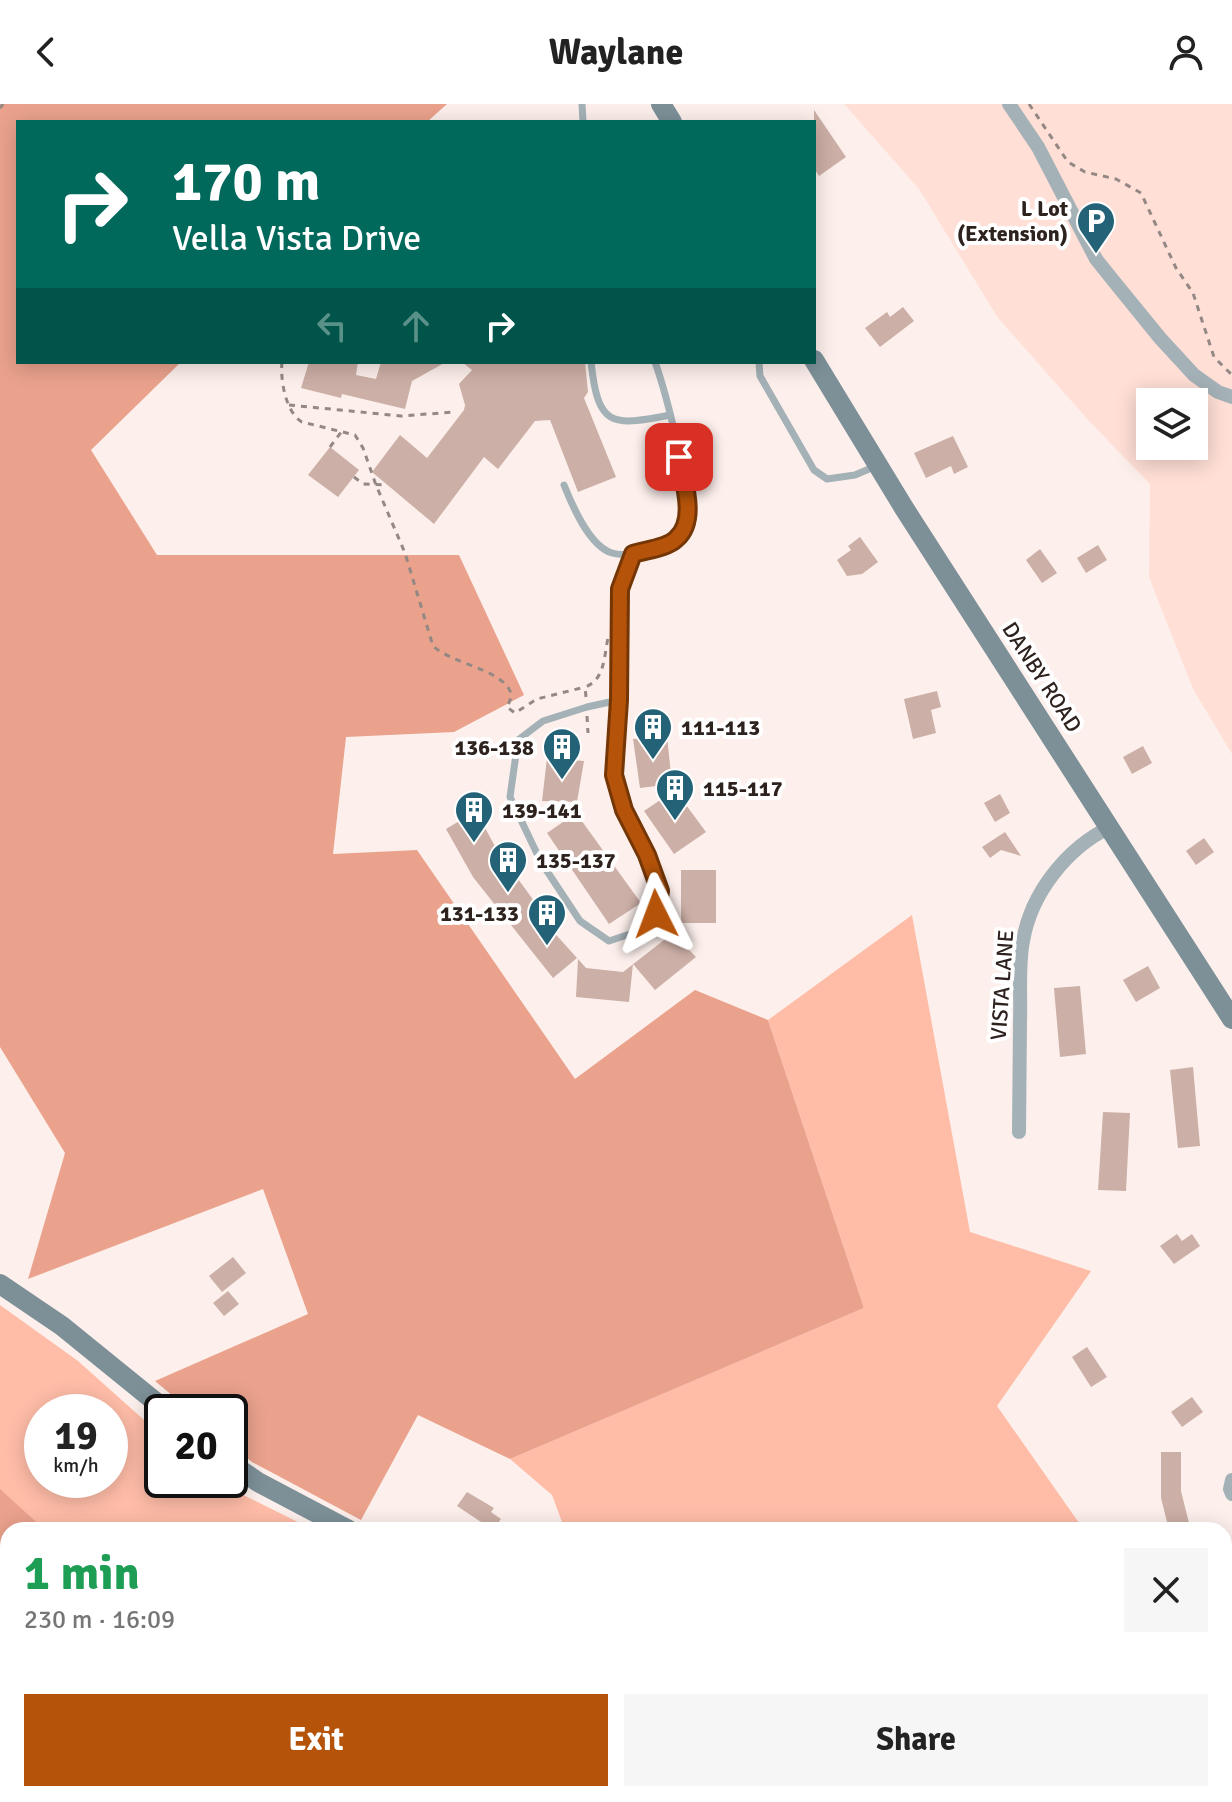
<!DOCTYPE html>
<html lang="en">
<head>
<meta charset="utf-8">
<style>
  :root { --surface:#fff; --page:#f6f6f6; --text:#222; --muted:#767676; --accent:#b45309 }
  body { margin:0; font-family:Signika,sans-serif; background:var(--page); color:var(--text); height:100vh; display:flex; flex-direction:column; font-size:30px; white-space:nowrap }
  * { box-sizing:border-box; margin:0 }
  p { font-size:26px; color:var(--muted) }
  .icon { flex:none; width:44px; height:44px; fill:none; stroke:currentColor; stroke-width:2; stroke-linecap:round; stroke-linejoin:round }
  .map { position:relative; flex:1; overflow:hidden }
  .panel { position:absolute; left:0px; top:1418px; width:1232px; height:280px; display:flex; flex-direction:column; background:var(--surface); border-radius:24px 24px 0 0; box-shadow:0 4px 20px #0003 }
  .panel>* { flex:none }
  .top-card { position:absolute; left:16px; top:16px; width:800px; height:244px; border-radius:0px; box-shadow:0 4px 20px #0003; background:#00695c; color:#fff; overflow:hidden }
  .fabs { position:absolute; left:1136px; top:284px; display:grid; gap:16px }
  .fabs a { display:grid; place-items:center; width:72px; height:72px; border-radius:0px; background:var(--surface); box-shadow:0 4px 20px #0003; font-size:40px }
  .speed { position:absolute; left:24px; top:1290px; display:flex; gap:16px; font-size:40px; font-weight:700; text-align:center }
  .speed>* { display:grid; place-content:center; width:104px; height:104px; border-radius:50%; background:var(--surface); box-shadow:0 4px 20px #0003; line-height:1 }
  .speed small { font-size:20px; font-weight:400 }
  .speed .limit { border:4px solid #111; border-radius:12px; background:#fff; color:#111 }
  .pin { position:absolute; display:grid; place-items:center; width:68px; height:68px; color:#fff; margin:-34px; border-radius:16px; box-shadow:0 4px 12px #0006 }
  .me { position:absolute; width:88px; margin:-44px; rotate:357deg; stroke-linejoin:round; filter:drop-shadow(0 0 6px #0008) }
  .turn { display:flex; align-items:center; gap:28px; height:168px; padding:0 24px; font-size:36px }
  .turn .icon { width:104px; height:104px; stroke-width:2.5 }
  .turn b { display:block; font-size:56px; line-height:68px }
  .lanes { display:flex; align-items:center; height:76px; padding:0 24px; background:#0003; justify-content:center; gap:40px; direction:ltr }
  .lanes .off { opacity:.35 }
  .round { display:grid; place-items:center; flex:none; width:84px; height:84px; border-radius:0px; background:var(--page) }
  .head { display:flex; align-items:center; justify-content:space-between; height:136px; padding:0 24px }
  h1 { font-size:48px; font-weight:700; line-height:60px; color:#1e9e55 }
  .button { display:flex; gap:16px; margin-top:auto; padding:16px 24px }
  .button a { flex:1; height:92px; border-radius:0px; background:var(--accent); color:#fff; font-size:32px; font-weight:700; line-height:92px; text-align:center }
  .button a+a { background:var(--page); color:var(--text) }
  header { display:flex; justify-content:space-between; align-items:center; height:104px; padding:0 24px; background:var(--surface); font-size:36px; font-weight:700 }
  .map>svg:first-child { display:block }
  .built { fill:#ffdfd6; fill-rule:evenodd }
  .green { fill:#ffbda8; fill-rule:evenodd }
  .forest { fill:#eaa28c }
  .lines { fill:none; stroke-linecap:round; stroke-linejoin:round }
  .stream { stroke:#5aadcb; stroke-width:4 }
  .building { fill:#ccafa6 }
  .path { stroke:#948884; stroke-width:3; stroke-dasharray:6 6; stroke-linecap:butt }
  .lane { stroke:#a4b1b6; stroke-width:7 }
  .street { stroke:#a4b1b6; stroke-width:14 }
  .secondary { stroke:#7d9098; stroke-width:20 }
  .route-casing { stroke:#753606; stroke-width:20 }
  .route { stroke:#b45309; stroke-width:14 }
  .labels { text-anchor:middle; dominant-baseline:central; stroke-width:8; stroke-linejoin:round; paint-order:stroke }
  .poi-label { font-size:22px; font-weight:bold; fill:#2d221e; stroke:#fff; text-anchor:start }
  .street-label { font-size:22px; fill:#2d221e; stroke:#fff }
</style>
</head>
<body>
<header><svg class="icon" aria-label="back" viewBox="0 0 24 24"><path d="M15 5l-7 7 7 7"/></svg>Waylane<svg class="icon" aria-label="person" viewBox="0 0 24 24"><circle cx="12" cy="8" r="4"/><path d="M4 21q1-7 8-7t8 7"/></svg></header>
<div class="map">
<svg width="1232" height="1698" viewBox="0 0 1232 1698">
  <rect width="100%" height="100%" fill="#fdf0ec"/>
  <!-- built -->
  <path class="built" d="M 844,0 L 1232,0 L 1232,650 L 1193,585 L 1149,473 L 1150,380 L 1090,318 L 998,214 L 919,85 ZM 1150,298 L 1194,298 L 1194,342 L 1150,342 Z"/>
  <!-- green -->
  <g class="green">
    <path d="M 912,811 L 970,1128 L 1091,1167 L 997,1302 L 1084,1426 L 565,1426 L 552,1391 L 510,1355 L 864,1204 L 768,916 Z"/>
    <path d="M 0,1201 L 78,1257 L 162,1332 L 162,1376 L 213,1376 L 314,1426 L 8,1426 L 8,1690 L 358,1690 L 0,1698 ZM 42,1308 L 110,1308 L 110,1376 L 42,1376 Z"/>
    <path d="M 1224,1627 L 1232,1639 L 1232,1698 L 1157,1698 L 1104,1690 L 1224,1690 Z"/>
  </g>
  <!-- forest -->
  <g class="forest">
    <path d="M 0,0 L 447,0 L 427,18 L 18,18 L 18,258 L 181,258 L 91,346 L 157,451 L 459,451 L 524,591 L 454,628 L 346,633 L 333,750 L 417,746 L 575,975 L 695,886 L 768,916 L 864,1204 L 510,1355 L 418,1311 L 361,1416 L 252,1358 L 230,1340 L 230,1308 L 192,1308 L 155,1277 L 308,1210 L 263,1085 L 28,1175 L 65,1049 L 0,943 Z"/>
    <path d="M 0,1385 L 45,1426 L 8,1426 L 8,1690 L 498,1690 L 527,1698 L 0,1698 Z"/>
  </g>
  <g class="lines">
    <!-- stream -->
    <g class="stream">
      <path d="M 369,1690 L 388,1698"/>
      <path d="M 133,1698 L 147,1690"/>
    </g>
  </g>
  <!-- building -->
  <g class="building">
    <path d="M 814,6 L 846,53 L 819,72 L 814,64 Z"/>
    <path d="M 903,203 L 914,217 L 880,243 L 865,224 L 887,208 L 890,213 Z"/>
    <path d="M 309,258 L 358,258 L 356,271 L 376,275 L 381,258 L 446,258 L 412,277 L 405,305 L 342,290 L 341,294 L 301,284 Z"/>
    <path d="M 462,258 L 585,258 L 588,288 L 584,294 L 616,373 L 578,388 L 550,316 L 535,317 L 498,365 L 484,353 L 434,420 L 372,368 L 400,331 L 427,354 L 464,306 L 465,301 L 459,280 L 472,266 Z"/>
    <path d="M 953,332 L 968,363 L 954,370 L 951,362 L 926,374 L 914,349 Z"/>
    <path d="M 330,343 L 359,366 L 338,393 L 308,371 Z"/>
    <path d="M 860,433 L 878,458 L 862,470 L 847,472 L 837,456 L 851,446 L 848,442 Z"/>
    <path d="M 1098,441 L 1107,456 L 1086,469 L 1077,454 Z"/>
    <path d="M 1040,445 L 1057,469 L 1042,479 L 1026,456 Z"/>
    <path d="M 937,587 L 941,603 L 931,606 L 936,629 L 913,635 L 904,595 Z"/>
    <path d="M 667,632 L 672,680 L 640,684 L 633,635 Z"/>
    <path d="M 1143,642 L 1152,659 L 1132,670 L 1123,653 Z"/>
    <path d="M 547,654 L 584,657 L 577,698 L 542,697 Z"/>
    <path d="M 675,686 L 706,728 L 674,750 L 644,707 Z"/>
    <path d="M 1000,690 L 1010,709 L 995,718 L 984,699 Z"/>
    <path d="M 476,707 L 505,761 L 507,760 L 537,801 L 532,804 L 577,854 L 553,874 L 473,773 L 446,725 Z"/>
    <path d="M 576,709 L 641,799 L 609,820 L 547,729 Z"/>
    <path d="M 1005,728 L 1021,752 L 1001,746 L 990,754 L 982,743 Z"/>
    <path d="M 1204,734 L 1214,748 L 1196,761 L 1186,747 Z"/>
    <rect x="681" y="766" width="35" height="53"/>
    <path d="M 673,829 L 696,853 L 655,886 L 633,860 L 629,898 L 576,893 L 578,855 L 586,864 L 623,868 Z"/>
    <path d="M 1148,862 L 1160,884 L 1136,898 L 1123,876 Z"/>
    <path d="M 1080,882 L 1086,950 L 1060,953 L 1054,884 Z"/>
    <path d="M 1193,963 L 1200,1042 L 1178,1044 L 1170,966 Z"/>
    <path d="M 1103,1008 L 1130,1009 L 1126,1087 L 1098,1086 Z"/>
    <path d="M 1177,1130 L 1182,1137 L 1192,1130 L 1200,1142 L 1174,1160 L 1160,1142 Z"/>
    <path d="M 233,1153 L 246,1169 L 222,1188 L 209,1172 Z"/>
    <path d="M 228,1187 L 239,1200 L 224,1212 L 213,1199 Z"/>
    <path d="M 1087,1243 L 1107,1273 L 1091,1283 L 1072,1253 Z"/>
    <path d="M 1192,1293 L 1203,1308 L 1182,1323 L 1171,1308 Z"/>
    <path d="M 1161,1348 L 1181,1348 L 1181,1387 L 1190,1423 L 1169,1426 L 1161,1394 Z"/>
    <path d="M 467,1388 L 494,1404 L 491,1408 L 501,1415 L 493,1426 L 457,1402 Z"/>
  </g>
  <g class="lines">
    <!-- path -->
    <g class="path">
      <path d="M 1029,0 L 1068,58 L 1085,68 L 1116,75 L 1141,89 L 1176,164 L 1193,189 L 1214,253 L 1232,271"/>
      <path d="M 0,4 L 3,0"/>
      <path d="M 282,258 C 280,276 286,309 302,318 L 355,331 L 363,344 L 376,381 L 405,449 L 433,542 C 453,560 496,564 509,585 C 513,591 510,597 507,603 L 515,609 L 537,595 L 585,583"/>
      <path d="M 289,301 L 401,312 L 455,308"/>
      <path d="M 330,343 L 342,327"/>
      <path d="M 354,373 L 363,380 L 387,381"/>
      <path d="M 586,593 L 585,583 C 605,576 604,552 608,534"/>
      <path d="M 587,612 L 588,629"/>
    </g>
    <!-- lane -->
    <g class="lane">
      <path d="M 582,0 L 583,18"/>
      <path d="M 591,258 C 598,322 610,323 670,311"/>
      <path d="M 759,258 L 760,272 L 814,366 L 827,375 L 855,371 L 876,362"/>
      <path d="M 564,381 C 572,401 589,442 612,449 C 626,453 641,448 654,444 C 669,440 681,435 686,419 C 694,394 665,286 655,258"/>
      <path d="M 619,596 L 587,603 L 543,617 L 518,636 L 510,693 L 541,758 L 580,817 L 609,837 L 636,828 L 656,810 L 660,787 L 647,751 L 624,706 L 614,671 L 619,596 L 620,485 L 633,450"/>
    </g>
    <!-- street -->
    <g class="street">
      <path d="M 1009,0 L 1038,43 L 1096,155 L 1112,175 L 1160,234 L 1194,271 L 1218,288 L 1232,293"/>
      <path d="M 1019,1028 C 1019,991 1020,954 1020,917 C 1021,891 1018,863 1023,837 C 1031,789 1067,744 1110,723"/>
      <path d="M 1232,1376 L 1230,1385 L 1232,1390"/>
    </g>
    <!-- secondary -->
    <g class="secondary">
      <path d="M 661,0 L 672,18"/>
      <path d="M 814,256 L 904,404 L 1232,915"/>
      <path d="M 0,1180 L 62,1222 L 168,1308"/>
      <path d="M 230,1359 L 258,1378 L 349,1426"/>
      <path d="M 817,1690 L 830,1698"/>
    </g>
  </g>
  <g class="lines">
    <defs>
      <path id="route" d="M 656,810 L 660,787 L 647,751 L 624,706 L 614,671 L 619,596 L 620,485 L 633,450 C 645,446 667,444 676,435 C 698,416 683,377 679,353"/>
    </defs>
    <!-- route casing -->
    <use href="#route" class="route-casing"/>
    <!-- route -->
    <use href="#route" class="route"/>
  </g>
  <!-- icons -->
  <defs>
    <symbol id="parking-pin" viewBox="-11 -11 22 30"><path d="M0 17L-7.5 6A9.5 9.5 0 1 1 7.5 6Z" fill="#236277" stroke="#fff"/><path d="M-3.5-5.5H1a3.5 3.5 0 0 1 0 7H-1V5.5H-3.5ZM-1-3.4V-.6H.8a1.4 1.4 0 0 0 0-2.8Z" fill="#fff"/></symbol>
    <symbol id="building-pin" viewBox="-11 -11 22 30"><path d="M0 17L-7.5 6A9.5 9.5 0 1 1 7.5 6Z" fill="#236277" stroke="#fff"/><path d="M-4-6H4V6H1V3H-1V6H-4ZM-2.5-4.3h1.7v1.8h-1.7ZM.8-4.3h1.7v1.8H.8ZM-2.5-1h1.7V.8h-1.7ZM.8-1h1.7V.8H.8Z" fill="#fff"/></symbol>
  </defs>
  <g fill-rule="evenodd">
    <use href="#parking-pin" x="1074" y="95" width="44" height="60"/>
    <use href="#building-pin" x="631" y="601" width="44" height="60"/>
    <use href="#building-pin" x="540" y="621" width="44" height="60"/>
    <use href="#building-pin" x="653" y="662" width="44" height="60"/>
    <use href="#building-pin" x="452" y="684" width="44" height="60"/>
    <use href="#building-pin" x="486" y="734" width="44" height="60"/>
    <use href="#building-pin" x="525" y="787" width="44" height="60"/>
  </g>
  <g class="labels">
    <!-- poi labels -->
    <g class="poi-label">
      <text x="1068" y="104" text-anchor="end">L Lot<tspan x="1068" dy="25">(Extension)</tspan></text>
      <text x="681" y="623">111-113</text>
      <text x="534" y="643" text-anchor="end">136-138</text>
      <text x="703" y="684">115-117</text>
      <text x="502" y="706">139-141</text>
      <text x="536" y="756">135-137</text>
      <text x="519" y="809" text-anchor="end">131-133</text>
    </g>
    <!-- street labels -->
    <g class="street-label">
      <text transform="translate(1042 573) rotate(57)">DANBY ROAD</text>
      <text transform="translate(1002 881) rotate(-86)">VISTA LANE</text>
    </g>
  </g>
</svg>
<div class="fabs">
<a><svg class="icon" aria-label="layers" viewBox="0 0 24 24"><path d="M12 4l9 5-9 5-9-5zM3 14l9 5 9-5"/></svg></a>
</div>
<div class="speed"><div>19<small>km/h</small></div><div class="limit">20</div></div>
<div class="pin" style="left:679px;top:353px;background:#d93025"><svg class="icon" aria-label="arrive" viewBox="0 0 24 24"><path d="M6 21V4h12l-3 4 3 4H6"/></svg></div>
<svg class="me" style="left:656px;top:810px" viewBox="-20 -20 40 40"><path d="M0-17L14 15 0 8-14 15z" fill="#b45309" stroke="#fff" stroke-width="4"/></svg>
<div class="top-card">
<div class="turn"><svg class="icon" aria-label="right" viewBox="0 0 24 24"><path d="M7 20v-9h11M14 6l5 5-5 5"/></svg><div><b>170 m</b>Vella Vista Drive</div></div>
<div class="lanes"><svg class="icon off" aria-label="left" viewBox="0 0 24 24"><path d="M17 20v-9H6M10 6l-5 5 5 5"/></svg><svg class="icon off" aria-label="ahead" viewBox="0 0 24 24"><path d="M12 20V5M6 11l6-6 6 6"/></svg><svg class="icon" aria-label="right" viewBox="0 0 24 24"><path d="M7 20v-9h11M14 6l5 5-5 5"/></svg></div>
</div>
<section class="panel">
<div class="head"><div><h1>1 min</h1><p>230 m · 16:09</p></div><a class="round"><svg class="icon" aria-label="close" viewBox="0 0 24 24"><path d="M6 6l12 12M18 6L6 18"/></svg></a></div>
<div class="button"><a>Exit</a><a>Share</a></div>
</section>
</div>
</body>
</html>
